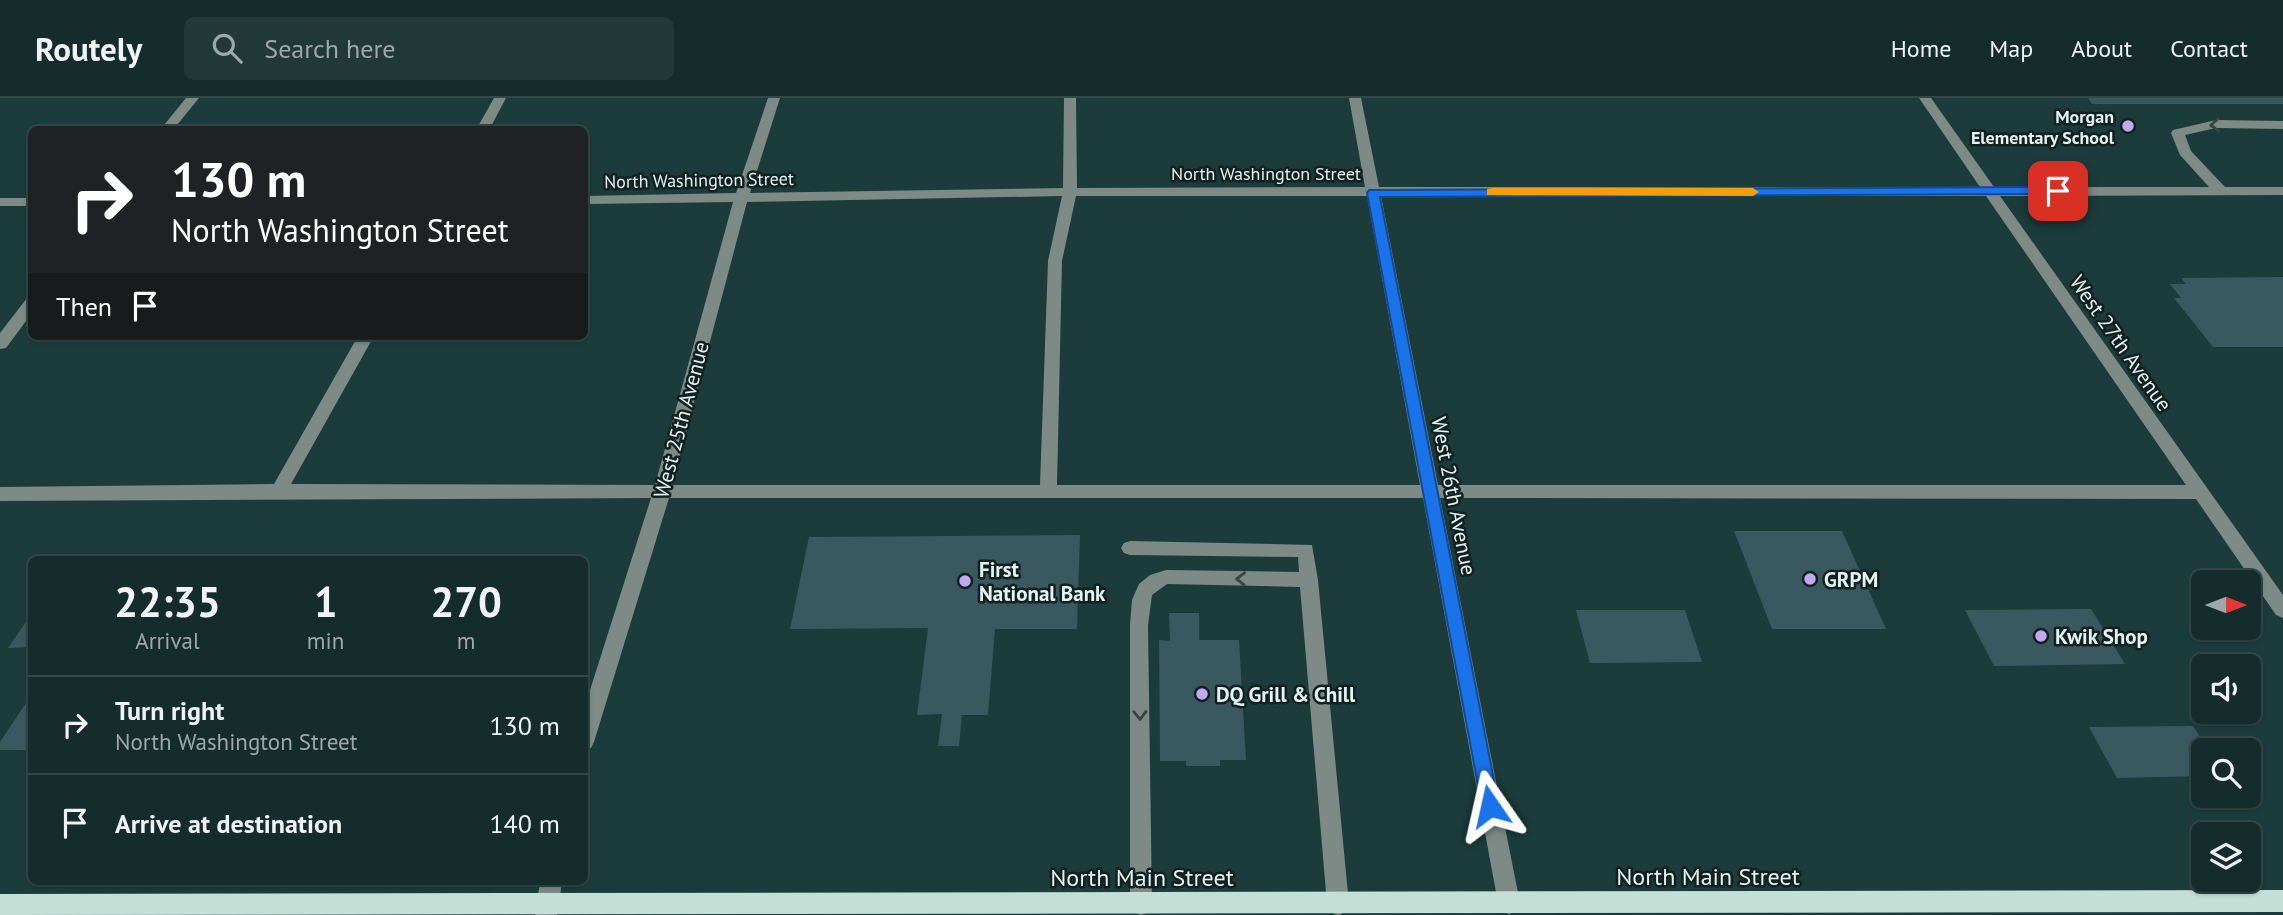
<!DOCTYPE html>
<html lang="en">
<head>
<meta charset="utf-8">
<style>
  :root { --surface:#142d2c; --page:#213938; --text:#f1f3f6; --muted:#9da8a9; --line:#334948 }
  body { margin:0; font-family:"PT Sans",sans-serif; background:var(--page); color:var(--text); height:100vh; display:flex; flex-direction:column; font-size:26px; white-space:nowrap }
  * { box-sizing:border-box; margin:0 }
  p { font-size:23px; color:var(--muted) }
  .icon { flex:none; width:38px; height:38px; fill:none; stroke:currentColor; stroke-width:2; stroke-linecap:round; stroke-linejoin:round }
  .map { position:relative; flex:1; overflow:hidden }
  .drawer { position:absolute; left:28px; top:458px; width:560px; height:329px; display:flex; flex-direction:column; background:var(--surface); border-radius:10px; box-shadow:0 2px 5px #0004,0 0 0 2px var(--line) }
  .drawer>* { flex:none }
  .guide { position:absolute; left:28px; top:28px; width:560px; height:214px; border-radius:10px; box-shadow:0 2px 5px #0004,0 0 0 2px var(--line); background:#202124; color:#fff; overflow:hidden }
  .needle { width:46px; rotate:90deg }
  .controls { position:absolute; left:2191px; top:472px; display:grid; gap:14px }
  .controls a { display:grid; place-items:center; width:70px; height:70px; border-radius:10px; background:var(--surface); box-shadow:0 2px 5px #0004,0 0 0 2px var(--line); font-size:35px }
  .pin { position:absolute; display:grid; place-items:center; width:60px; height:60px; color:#fff; margin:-30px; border-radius:14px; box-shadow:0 4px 10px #0006 }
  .me { position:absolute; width:77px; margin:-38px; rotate:349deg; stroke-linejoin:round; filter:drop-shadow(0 0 5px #0008) }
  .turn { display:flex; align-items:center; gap:24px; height:147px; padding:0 28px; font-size:32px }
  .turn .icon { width:91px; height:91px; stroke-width:2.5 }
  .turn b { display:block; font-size:49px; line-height:60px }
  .then { display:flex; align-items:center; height:66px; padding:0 28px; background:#0003; gap:14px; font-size:26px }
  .eta { display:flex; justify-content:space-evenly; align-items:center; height:119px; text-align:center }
  .eta b { font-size:42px; font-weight:800; line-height:49px }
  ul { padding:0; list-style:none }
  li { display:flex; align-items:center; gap:21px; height:98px; padding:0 28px; border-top:2px solid var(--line) }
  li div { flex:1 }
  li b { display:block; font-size:26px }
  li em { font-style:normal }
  header { display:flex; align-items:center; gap:42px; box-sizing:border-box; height:98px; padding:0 35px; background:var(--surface); border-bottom:2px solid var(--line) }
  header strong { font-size:33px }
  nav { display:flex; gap:38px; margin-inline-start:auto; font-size:24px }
  .search { width:490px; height:63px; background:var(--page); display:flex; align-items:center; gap:18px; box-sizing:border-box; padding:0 24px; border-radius:10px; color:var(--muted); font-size:26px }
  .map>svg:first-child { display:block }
  .building { fill:#3a5860 }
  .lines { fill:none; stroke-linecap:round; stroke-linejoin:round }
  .minor { fill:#7d8a86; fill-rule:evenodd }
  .major { fill:#c3dfd6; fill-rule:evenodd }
  .oneway { stroke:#374543 }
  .route { fill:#1a73e8; stroke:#114b97; stroke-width:2 }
  .slow { fill:#f59e0b }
  .poi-dot { fill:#c1a8f3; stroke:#12201f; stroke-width:2.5 }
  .labels { text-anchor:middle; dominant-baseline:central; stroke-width:5; stroke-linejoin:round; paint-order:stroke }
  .far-poi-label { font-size:18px; font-weight:bold; fill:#e2f4f3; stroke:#12201f; text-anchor:end }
  .far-street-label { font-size:18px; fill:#e2f4f3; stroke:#12201f }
  .street-label { font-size:21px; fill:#e2f4f3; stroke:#12201f }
  .poi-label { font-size:21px; font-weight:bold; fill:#e2f4f3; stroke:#12201f; text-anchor:start }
  .near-street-label { font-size:24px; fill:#e2f4f3; stroke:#12201f }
</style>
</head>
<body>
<header>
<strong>Routely</strong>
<div class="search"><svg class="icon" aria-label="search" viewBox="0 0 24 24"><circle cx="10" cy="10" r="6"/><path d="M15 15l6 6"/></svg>Search here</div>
<nav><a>Home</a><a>Map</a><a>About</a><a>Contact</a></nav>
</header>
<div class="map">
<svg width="2283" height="817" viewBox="0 0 2283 817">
  <rect width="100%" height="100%" fill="#1b3c3b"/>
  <!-- building -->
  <g class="building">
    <path d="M 2088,0 L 2283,0 L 2283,6 L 2092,6 Z"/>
    <path d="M 2283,179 L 2283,249 L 2213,249 L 2174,200 L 2181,200 L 2170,186 L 2186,186 L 2181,180 Z"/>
    <path d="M 1734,433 L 1842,433 L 1886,531 L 1772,531 Z"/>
    <path d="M 1080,437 L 1077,531 L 995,531 L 988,617 L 962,617 L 959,648 L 938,648 L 942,616 L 917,617 L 928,530 L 790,531 L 809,439 Z"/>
    <path d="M 2091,511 L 2125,566 L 1994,568 L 1965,512 Z"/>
    <path d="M 1576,512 L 1685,512 L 1702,564 L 1590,565 Z"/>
    <path d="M 32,515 L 32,549 L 8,550 Z"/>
    <path d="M 1169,515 L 1199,515 L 1199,542 L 1239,542 L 1246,662 L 1220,662 L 1220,668 L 1186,668 L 1186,663 L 1160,663 L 1159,542 L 1170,543 Z"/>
    <path d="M 32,596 L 32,652 L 0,652 L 0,644 Z"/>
    <path d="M 2193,628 L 2209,653 L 2203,653 L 2203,678 L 2117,680 L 2089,629 Z"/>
  </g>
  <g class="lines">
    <!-- minor -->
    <g class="minor">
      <path d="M 186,0 L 199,0 L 173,32 L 160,32 Z"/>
      <path d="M 494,0 L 506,0 L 489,32 L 476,32 Z"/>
      <path d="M 768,0 L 780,0 L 750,95 L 1063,90 L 1064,0 L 1076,0 L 1077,90 L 1365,89 L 1349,0 L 1361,0 L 1379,89 L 1980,89 L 1919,0 L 1931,0 L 1994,89 L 2209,89 L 2180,57 L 2171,35 L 2173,32 L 2216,22 L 2283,23 L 2283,31 L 2216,30 L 2185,37 L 2191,53 L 2225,89 L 2283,89 L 2283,97 L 2000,98 L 2283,497 L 2283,520 L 2276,517 L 2196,401 L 1440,400 L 1520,805 L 1517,813 L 1509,816 L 1501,813 L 1498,805 L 1423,400 L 669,400 L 594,644 L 591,650 L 584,653 L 584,611 L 651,400 L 0,403 L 0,389 L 274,386 L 358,238 L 374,238 L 291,386 L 655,387 L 733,104 L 584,106 L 584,98 L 736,95 ZM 1062,98 L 1048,163 L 1040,387 L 672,387 L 747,104 ZM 1076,98 L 1367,98 L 1420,387 L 1057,387 L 1062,163 ZM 1381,98 L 1986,98 L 2186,387 L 1438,387 Z"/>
      <rect x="0" y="100" width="32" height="8"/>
      <path d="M 32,199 L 32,215 L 6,250 L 0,251 L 0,235 L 27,200 Z"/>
      <path d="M 1130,443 L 1312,447 L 1318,482 L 1349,806 L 1346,814 L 1338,817 L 1330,814 L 1327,806 L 1300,489 L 1167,486 L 1152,497 L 1148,527 L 1152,806 L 1149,814 L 1141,817 L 1133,814 L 1130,806 L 1130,527 L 1132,502 L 1139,486 L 1150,477 L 1166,472 L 1299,474 L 1298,459 L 1130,457 L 1124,455 L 1121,450 L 1124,445 Z"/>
      <path d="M 540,784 L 562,784 L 557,817 L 535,817 Z"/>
    </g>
    <!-- major -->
    <path class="major" d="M 2283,792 L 2283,814 L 0,817 L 0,796 Z"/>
  </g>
  <!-- one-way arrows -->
  <defs><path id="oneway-chevron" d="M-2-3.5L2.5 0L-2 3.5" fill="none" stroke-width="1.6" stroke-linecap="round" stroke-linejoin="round" transform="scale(1.75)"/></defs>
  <g class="oneway">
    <use href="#oneway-chevron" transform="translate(2215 27) rotate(177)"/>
    <use href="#oneway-chevron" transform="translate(1241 481) rotate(-179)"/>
    <use href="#oneway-chevron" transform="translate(1140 617) rotate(89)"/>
  </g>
  <!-- route -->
  <path class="route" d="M 2058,89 L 2064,93 L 2062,96 L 1380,99 L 1499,708 L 1497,714 L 1490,716 L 1483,714 L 1367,95 L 1369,92 Z"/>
  <!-- slow -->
  <path class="slow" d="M 1492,90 L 1753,90 L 1759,94 L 1753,98 L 1487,97 L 1487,91 Z"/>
  <!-- markers -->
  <g class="poi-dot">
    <circle cx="2128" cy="28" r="7"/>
    <circle cx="1810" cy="481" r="7"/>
    <circle cx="965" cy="483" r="7"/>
    <circle cx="2041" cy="538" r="7"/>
    <circle cx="1202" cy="596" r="7"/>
  </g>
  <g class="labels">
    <!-- far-poi labels -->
    <g class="far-poi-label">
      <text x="2114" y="18">Morgan<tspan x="2114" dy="21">Elementary School</tspan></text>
    </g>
    <!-- far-street labels -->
    <g class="far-street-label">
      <text x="1266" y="75">North Washington Street</text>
      <text transform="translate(699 82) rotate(-1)">North Washington Street</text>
    </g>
    <!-- street labels -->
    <g class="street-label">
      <text transform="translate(2121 245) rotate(55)">West 27th Avenue</text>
      <text transform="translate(681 322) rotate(-75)">West 25th Avenue</text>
      <text transform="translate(1454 398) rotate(79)">West 26th Avenue</text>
    </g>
    <!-- poi labels -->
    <g class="poi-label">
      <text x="979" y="471">First<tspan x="979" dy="24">National Bank</tspan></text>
      <text x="1824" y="481">GRPM</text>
      <text x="2055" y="538">Kwik Shop</text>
      <text x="1216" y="596">DQ Grill &amp; Chill</text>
    </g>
    <!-- near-street labels -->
    <g class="near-street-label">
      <text x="1708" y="778">North Main Street</text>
      <text x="1142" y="779">North Main Street</text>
    </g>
  </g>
</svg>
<div class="controls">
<a><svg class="needle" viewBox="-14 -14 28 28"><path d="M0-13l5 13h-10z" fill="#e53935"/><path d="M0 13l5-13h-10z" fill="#9da8a9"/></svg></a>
<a><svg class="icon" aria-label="sound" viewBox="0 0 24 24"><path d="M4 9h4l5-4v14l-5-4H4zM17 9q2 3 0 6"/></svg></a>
<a><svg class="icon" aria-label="search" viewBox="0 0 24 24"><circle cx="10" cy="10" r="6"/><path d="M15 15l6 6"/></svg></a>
<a><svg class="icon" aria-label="layers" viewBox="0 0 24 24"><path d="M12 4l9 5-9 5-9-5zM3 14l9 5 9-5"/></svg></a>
</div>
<div class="pin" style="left:2058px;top:93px;background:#d93025"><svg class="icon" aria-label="arrive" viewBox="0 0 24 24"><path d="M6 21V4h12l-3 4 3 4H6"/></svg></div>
<svg class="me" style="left:1490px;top:708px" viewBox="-20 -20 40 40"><path d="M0-17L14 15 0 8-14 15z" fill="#1a73e8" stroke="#fff" stroke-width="4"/></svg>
<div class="guide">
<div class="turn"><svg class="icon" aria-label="right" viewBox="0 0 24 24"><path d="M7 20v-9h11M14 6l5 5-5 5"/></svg><div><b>130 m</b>North Washington Street</div></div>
<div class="then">Then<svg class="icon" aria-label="arrive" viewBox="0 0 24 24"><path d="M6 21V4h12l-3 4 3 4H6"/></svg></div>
</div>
<section class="drawer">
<div class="eta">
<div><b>22:35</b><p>Arrival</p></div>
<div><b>1</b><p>min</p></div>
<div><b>270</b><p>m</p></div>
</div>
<ul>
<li><svg class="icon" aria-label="right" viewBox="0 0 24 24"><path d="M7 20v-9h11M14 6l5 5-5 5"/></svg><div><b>Turn right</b><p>North Washington Street</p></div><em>130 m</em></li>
<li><svg class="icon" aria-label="arrive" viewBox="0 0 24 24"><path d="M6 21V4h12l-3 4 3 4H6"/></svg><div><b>Arrive at destination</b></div><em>140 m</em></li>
</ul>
</section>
</div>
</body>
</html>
